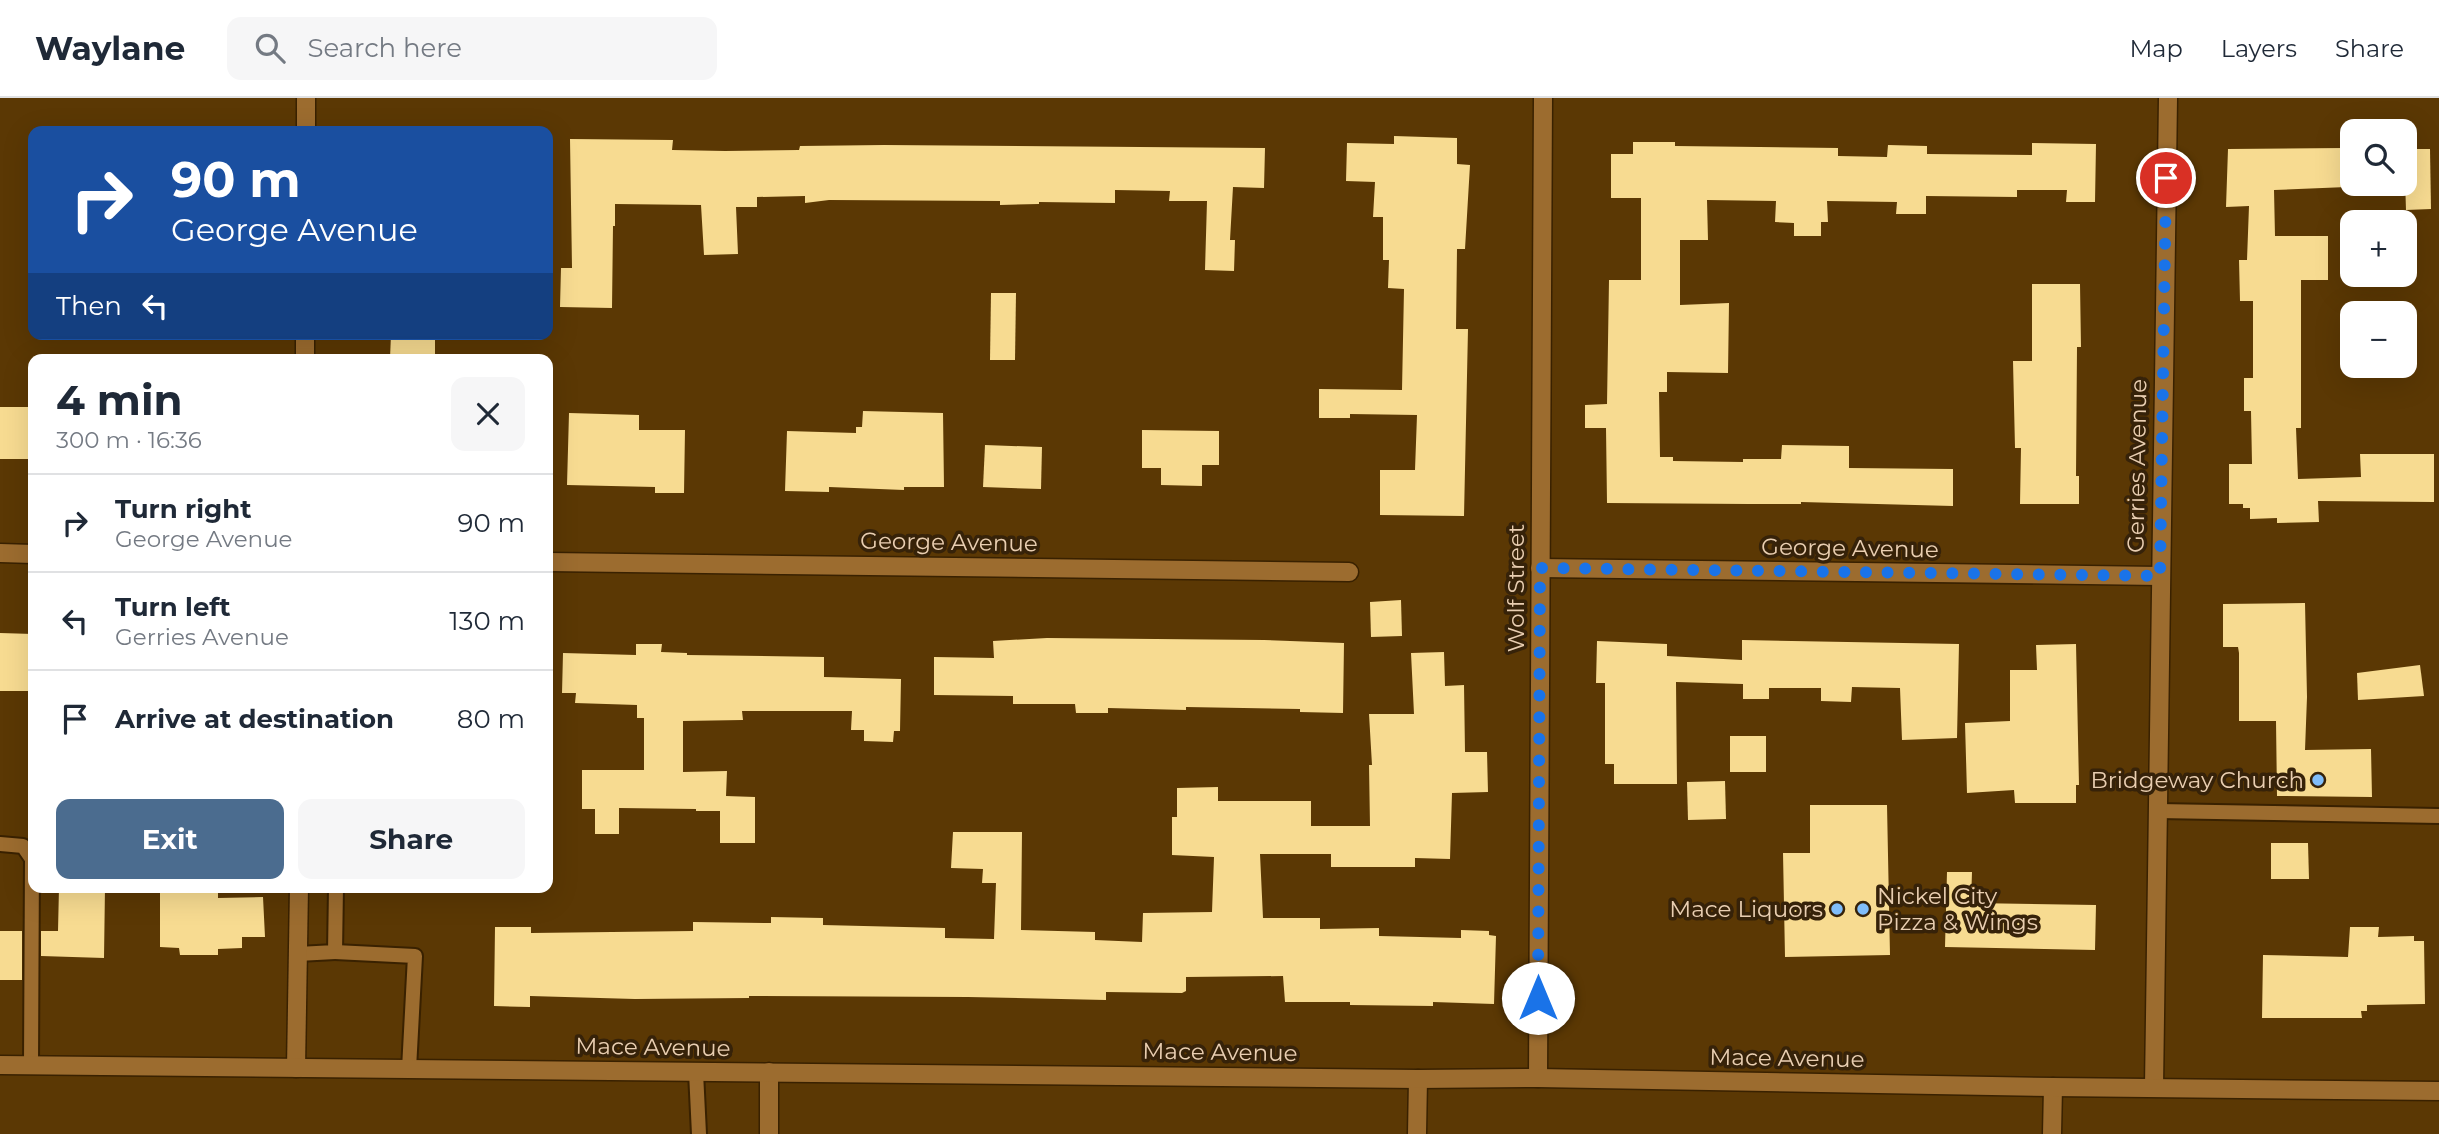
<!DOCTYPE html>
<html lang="en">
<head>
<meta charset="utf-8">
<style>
  :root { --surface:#fff; --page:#f6f6f7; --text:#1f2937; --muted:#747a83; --line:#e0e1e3; --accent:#4b6c8f }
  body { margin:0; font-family:Montserrat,sans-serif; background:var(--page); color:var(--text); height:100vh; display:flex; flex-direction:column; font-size:26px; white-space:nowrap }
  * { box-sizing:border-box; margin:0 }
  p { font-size:23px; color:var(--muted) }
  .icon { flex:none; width:38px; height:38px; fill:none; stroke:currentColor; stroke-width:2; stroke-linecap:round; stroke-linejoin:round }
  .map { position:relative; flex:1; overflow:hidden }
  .drawer { position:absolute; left:28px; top:256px; width:525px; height:539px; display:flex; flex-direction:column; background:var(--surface); border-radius:14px; box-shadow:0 7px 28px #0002 }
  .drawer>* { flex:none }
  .hud { position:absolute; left:28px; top:28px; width:525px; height:214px; border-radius:14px; box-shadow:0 7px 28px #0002; background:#1a4fa0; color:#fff; overflow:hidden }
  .controls { position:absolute; left:2340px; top:21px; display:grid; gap:14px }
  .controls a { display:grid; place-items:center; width:77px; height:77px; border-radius:14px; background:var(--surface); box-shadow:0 7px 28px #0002; font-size:35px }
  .pin { position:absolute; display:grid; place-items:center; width:60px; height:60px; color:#fff; margin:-30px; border:4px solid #fff; border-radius:50%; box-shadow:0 2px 7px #0007 }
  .me { position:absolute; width:77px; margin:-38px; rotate:0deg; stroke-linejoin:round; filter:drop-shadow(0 0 5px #0008) }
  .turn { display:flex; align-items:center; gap:24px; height:147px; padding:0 28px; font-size:32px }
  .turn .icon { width:91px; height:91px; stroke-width:2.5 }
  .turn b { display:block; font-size:49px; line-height:60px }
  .then { display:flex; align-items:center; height:66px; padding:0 28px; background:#0003; gap:14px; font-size:26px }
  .round { display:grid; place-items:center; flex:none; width:74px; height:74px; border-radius:14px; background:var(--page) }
  .headline { display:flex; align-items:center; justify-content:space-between; height:119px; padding:0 28px }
  h1 { font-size:42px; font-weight:700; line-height:52px }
  .action { display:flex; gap:14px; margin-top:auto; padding:14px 28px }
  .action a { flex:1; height:80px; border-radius:14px; background:var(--accent); color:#fff; font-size:28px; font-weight:700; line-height:80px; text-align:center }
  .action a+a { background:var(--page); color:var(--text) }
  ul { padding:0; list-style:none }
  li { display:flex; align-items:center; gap:21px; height:98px; padding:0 28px; border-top:2px solid var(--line) }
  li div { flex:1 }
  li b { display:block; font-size:26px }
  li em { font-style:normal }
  header { display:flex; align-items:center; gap:42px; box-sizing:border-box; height:98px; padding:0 35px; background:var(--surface); border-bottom:2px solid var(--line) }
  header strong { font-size:33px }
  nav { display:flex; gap:38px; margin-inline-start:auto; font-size:24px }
  .search { width:490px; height:63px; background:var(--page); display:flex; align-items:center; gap:18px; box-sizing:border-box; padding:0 24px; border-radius:14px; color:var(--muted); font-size:26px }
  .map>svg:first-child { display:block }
  .building { fill:#f7db91 }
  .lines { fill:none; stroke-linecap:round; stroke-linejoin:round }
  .service-casing { stroke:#392100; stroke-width:18 }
  .minor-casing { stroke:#392100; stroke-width:21 }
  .tertiary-casing { stroke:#392100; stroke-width:21 }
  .secondary-casing { stroke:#392100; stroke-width:21 }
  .service { stroke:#9c6c2f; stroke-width:14 }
  .minor { stroke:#9c6c2f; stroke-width:18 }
  .tertiary { stroke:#9c6c2f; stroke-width:18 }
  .secondary { stroke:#9c6c2f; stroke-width:18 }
  .route { stroke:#1a73e8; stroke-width:12; stroke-dasharray:0 21.6 }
  .poi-dot { fill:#80bdfa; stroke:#362209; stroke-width:2.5 }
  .labels { text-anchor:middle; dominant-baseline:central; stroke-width:7; stroke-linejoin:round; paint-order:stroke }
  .street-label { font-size:23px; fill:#e9ceb1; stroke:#362209 }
  .poi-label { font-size:23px; fill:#e9ceb1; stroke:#362209; text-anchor:end }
</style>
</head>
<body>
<header>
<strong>Waylane</strong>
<div class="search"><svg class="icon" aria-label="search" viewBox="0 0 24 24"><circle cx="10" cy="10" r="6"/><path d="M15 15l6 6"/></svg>Search here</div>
<nav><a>Map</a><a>Layers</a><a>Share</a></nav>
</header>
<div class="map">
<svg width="2439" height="1036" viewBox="0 0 2439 1036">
  <rect width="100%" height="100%" fill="#5b3804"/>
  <!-- building -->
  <g class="building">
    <path d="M 1394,38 L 1457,40 L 1457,66 L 1470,67 L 1465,151 L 1457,151 L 1456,231 L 1468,231 L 1464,418 L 1380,417 L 1380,372 L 1415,372 L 1417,317 L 1350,316 L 1350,320 L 1319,320 L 1319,291 L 1402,292 L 1404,191 L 1388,190 L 1389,162 L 1383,162 L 1383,119 L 1373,119 L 1375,84 L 1346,83 L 1347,45 L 1394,46 Z"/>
    <path d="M 570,41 L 673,42 L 672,52 L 725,53 L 799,52 L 800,48 L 884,47 L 1265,50 L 1264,90 L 1233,89 L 1230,142 L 1235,142 L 1234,173 L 1205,172 L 1207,103 L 1169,103 L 1170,93 L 1115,92 L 1115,105 L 1039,104 L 1039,106 L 1000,107 L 1000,103 L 829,102 L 805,105 L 805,98 L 757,99 L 757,109 L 736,109 L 738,156 L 704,157 L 701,107 L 615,106 L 615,128 L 613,128 L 612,210 L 560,209 L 561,170 L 572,170 Z"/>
    <path d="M 1633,44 L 1675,44 L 1675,48 L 1838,50 L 1838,58 L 1887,59 L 1888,47 L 1927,48 L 1927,56 L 2032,57 L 2032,45 L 2096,46 L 2095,104 L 2066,104 L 2067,92 L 2017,92 L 2017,99 L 1926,98 L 1926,116 L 1896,116 L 1897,104 L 1827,103 L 1828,124 L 1821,124 L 1821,138 L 1794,138 L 1794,125 L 1775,124 L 1776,103 L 1707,102 L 1708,142 L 1680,142 L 1680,207 L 1729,205 L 1728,275 L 1667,274 L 1667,294 L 1659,294 L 1660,359 L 1673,359 L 1673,363 L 1743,364 L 1743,361 L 1781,361 L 1782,347 L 1849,348 L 1849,370 L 1953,371 L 1953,408 L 1801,404 L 1801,406 L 1748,406 L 1607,405 L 1606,330 L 1585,330 L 1585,307 L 1607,306 L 1609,182 L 1641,182 L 1641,100 L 1611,100 L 1611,56 L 1633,56 Z"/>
    <path d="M 2345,50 L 2347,89 L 2274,92 L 2275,138 L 2328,138 L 2328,182 L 2301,182 L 2301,330 L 2296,330 L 2298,381 L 2361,379 L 2360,356 L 2434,356 L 2434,404 L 2318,403 L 2319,424 L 2277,425 L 2277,420 L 2250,421 L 2250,410 L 2243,410 L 2243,406 L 2229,406 L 2229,366 L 2252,366 L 2251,313 L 2244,313 L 2244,280 L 2253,280 L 2253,203 L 2240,203 L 2239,162 L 2247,162 L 2249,108 L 2226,109 L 2228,51 Z"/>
    <path d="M 2404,51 L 2430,51 L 2431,111 L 2406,112 Z"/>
    <path d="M 2032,186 L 2080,186 L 2081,249 L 2077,249 L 2076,378 L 2079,378 L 2079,406 L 2020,406 L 2021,350 L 2015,350 L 2013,263 L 2032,263 Z"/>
    <path d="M 991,195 L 1016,195 L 1015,262 L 990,262 Z"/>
    <path d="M 391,236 L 435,236 L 435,261 L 390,261 Z"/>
    <rect x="0" y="309" width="33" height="52"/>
    <path d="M 863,313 L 943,315 L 944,389 L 904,389 L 904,392 L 829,389 L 829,394 L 785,393 L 787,333 L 856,335 L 856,329 L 862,329 Z"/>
    <path d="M 569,315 L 639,317 L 639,332 L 685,332 L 684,395 L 655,395 L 655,389 L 567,387 Z"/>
    <path d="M 1142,332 L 1219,333 L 1219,367 L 1202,367 L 1202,388 L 1161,387 L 1161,370 L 1142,370 Z"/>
    <path d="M 985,347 L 1042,349 L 1041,391 L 983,389 Z"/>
    <path d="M 1401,502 L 1402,538 L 1371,539 L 1370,504 Z"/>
    <path d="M 2305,505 L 2307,599 L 2305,652 L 2371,651 L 2372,699 L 2277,698 L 2276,623 L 2239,623 L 2239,555 L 2238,549 L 2223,549 L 2223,506 Z"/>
    <path d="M 0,535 L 33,536 L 33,593 L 0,593 Z"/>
    <path d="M 1047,540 L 1264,542 L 1344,545 L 1343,615 L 1300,614 L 1300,611 L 1186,609 L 1186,612 L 1108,610 L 1108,615 L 1076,615 L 1075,606 L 1013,606 L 1013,598 L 934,597 L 934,559 L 994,560 L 993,543 Z"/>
    <path d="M 1742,542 L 1959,546 L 1957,640 L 1902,642 L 1900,590 L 1852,589 L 1851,604 L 1821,603 L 1821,590 L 1769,590 L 1769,601 L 1743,601 L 1743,586 L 1676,584 L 1677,686 L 1614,686 L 1614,666 L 1605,666 L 1605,585 L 1596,585 L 1597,543 L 1667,546 L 1667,558 L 1742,562 Z"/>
    <path d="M 636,546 L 662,546 L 661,554 L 687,555 L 687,557 L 824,559 L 824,579 L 901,581 L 900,633 L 894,633 L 893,644 L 864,643 L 864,632 L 851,632 L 852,613 L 742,613 L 743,622 L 683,623 L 683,674 L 727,673 L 726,698 L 755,699 L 755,745 L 720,745 L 720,713 L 696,713 L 696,711 L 619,710 L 619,736 L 595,736 L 595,711 L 582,711 L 582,672 L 644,672 L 644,620 L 637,620 L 637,607 L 575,605 L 576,595 L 562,595 L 563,555 L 636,557 Z"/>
    <path d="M 2076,546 L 2079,687 L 2076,687 L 2076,705 L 2015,705 L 2014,692 L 1967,695 L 1965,625 L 2010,623 L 2010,572 L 2037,572 L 2036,547 Z"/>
    <path d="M 1444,554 L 1445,588 L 1464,587 L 1465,654 L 1487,654 L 1488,694 L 1452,695 L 1450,761 L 1415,760 L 1415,769 L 1331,769 L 1331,756 L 1260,756 L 1263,820 L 1320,820 L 1320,831 L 1379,830 L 1379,838 L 1461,840 L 1461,832 L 1489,833 L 1489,837 L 1496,838 L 1494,906 L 1433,904 L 1433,908 L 1350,907 L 1350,904 L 1285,904 L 1283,878 L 1186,879 L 1186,893 L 1182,895 L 1106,894 L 1106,902 L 968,899 L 749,898 L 749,900 L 635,901 L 530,898 L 530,909 L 494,908 L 495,829 L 531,829 L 531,835 L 693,833 L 693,824 L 771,825 L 771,819 L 823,820 L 823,827 L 945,830 L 945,840 L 994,841 L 996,785 L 982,785 L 983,771 L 951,770 L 953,734 L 1022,734 L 1021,832 L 1095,834 L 1095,842 L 1142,844 L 1143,815 L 1212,814 L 1214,759 L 1172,757 L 1172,719 L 1177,719 L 1177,690 L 1218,689 L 1218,703 L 1311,703 L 1311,728 L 1370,728 L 1369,667 L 1372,667 L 1369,616 L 1414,616 L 1411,555 Z"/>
    <path d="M 2420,567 L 2424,598 L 2358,602 L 2357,575 Z"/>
    <rect x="1730" y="638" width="36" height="36"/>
    <path d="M 1725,683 L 1726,721 L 1688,722 L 1687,684 Z"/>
    <path d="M 1810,707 L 1887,707 L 1890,857 L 1785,859 L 1783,755 L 1810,755 Z"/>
    <path d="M 2271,745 L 2308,745 L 2309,781 L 2271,781 Z"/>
    <path d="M 1947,774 L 1972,774 L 1971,805 L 2096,807 L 2095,852 L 1945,849 Z"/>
    <path d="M 59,789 L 105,789 L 104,860 L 41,858 L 41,833 L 58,833 Z"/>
    <path d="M 160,789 L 218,789 L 218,800 L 263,799 L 265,839 L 242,839 L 242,850 L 218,851 L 218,857 L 180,857 L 179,850 L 160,849 Z"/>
    <path d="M 2350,829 L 2379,829 L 2378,839 L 2414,838 L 2414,843 L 2424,843 L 2425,906 L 2367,907 L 2367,913 L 2361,913 L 2362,920 L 2262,920 L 2263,857 L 2348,859 Z"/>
    <rect x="0" y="833" width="22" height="49"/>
  </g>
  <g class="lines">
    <defs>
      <g id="service">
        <path d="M 2158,713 L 2439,718"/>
        <path d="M 0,746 L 23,748 L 32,761 L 31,967"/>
        <path d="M 335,854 L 415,858 L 409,971"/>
        <path d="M 298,856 L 335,854 L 336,789"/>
        <path d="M 696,974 L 699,1036"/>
      </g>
      <g id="minor">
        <path d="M 0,455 L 33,456"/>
        <path d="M 548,464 L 1349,474"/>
        <path d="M 1540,470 L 2160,478"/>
        <path d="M 769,974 L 769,1036"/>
        <path d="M 1538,980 L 1543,0"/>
        <path d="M 2154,989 L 2168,0"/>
        <path d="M 1417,1036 L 1418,981"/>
        <path d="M 2052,1036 L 2053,989"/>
      </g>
      <g id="tertiary">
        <path d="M 306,33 L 306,0"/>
        <path d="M 305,261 L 305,236"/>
        <path d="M 296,970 L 299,789"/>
      </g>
      <path id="secondary" d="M 0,967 L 1418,981 L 1538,980 L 2053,989 L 2439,993"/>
    </defs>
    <!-- service casing -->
    <use href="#service" class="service-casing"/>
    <!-- minor casing -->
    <use href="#minor" class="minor-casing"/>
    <!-- tertiary casing -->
    <use href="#tertiary" class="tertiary-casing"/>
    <!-- secondary casing -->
    <use href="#secondary" class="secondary-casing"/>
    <!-- service -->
    <use href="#service" class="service"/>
    <!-- minor -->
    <use href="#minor" class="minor"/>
    <!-- tertiary -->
    <use href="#tertiary" class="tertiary"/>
    <!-- secondary -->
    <use href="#secondary" class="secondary"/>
  </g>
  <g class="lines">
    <!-- route -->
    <path class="route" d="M 1538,900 L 1540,470 L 2160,478 L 2166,80"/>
  </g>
  <!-- markers -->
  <g class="poi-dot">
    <circle cx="2318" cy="682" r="7"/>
    <circle cx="1837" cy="811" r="7"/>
    <circle cx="1863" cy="811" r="7"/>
  </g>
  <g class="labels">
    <!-- street labels -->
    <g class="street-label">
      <text transform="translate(2137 368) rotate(-89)">Gerries Avenue</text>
      <text transform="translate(949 444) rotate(1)">George Avenue</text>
      <text transform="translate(1850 450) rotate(1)">George Avenue</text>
      <text transform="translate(1516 490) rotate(-90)">Wolf Street</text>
      <text transform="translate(653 949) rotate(1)">Mace Avenue</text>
      <text transform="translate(1220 954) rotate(1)">Mace Avenue</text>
      <text transform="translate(1787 960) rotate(1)">Mace Avenue</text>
    </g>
    <!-- poi labels -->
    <g class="poi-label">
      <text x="2304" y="682">Bridgeway Church</text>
      <text x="1877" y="798" text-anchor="start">Nickel City<tspan x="1877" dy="26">Pizza &amp; Wings</tspan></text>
      <text x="1823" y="811">Mace Liquors</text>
    </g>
  </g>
</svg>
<div class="controls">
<a><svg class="icon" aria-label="search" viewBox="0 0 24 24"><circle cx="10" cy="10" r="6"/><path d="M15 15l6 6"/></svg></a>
<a>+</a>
<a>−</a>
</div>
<div class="pin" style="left:2166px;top:80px;background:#d93025"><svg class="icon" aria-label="arrive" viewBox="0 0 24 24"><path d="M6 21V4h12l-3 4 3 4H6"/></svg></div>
<svg class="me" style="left:1538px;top:900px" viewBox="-20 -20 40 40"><circle r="19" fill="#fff"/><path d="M0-13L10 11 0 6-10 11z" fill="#1a73e8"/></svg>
<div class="hud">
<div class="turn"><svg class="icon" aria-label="right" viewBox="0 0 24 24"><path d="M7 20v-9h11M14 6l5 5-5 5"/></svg><div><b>90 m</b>George Avenue</div></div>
<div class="then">Then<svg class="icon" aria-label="left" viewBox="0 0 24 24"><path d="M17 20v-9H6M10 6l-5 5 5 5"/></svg></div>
</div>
<section class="drawer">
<div class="headline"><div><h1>4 min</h1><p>300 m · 16:36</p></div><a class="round"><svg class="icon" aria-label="close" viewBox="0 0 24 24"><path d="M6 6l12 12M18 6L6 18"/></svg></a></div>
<ul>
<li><svg class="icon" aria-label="right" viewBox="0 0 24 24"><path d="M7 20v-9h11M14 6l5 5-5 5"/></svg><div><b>Turn right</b><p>George Avenue</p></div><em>90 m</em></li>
<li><svg class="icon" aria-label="left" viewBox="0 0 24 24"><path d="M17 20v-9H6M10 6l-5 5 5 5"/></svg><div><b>Turn left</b><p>Gerries Avenue</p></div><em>130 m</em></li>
<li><svg class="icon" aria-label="arrive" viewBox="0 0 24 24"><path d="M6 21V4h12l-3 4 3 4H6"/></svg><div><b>Arrive at destination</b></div><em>80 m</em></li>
</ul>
<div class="action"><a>Exit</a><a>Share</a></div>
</section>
</div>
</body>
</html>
